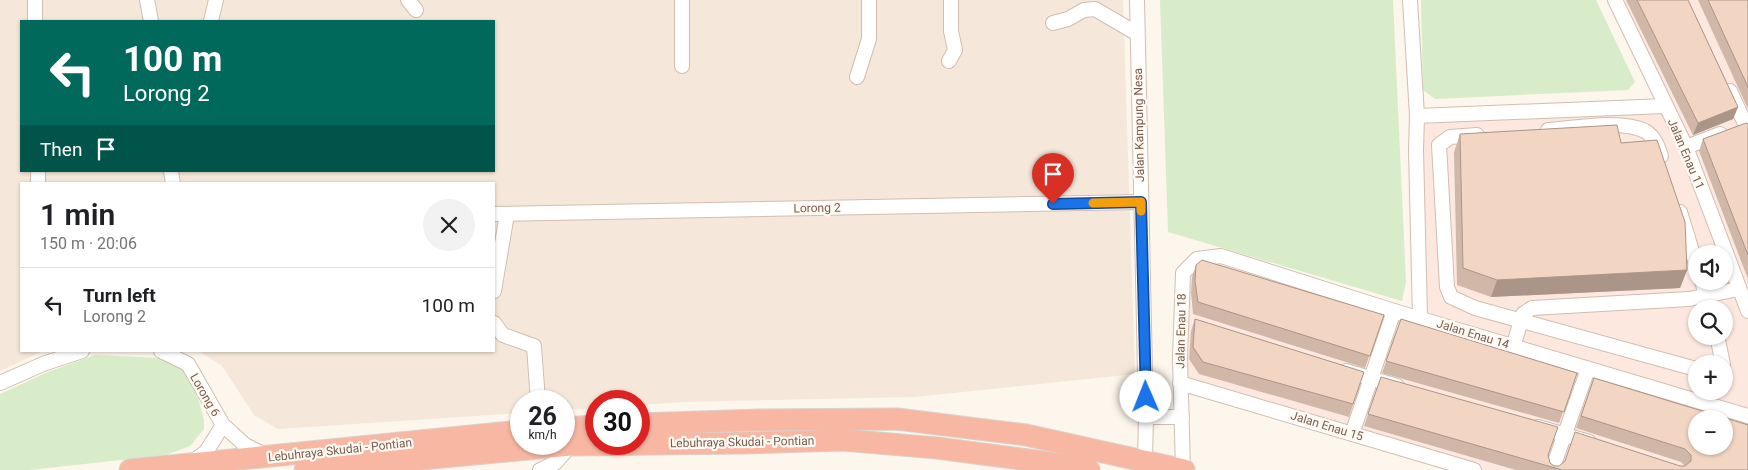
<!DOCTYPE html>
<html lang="en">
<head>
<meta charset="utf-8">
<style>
  :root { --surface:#fff; --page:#f2f2f2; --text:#202124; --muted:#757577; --line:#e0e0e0 }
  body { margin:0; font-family:Roboto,sans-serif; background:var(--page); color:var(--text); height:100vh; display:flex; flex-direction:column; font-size:19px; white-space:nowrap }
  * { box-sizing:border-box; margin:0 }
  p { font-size:16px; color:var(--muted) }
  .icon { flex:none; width:28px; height:28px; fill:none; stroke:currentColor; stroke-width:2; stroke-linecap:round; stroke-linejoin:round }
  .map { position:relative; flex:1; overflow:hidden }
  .sheet { position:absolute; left:20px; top:182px; width:475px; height:170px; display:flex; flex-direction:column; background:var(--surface); border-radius:0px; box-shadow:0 1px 4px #0004 }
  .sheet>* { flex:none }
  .hud { position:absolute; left:20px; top:20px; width:475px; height:152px; border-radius:0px; box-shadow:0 1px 4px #0004; background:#00695c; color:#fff; overflow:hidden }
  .fabs { position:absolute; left:1688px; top:245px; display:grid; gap:10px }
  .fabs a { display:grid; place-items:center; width:45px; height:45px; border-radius:50%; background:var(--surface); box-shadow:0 1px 4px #0004; font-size:25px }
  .speed { position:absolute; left:510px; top:390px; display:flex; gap:10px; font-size:25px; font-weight:700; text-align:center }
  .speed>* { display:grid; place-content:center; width:65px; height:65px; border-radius:50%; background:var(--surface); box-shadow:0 1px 4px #0004; line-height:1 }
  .speed small { font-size:12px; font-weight:400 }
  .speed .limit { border:8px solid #d22; background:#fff; color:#111 }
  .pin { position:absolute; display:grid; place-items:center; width:42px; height:42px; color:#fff; margin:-51px -21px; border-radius:50% 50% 50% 0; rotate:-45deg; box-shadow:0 0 5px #0007 }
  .pin .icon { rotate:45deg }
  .me { position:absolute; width:55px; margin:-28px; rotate:359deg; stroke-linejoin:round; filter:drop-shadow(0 0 4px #0008) }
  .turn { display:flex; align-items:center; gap:18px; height:105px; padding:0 20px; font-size:22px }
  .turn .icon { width:65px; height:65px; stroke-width:2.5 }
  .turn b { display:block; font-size:35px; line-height:42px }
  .then { display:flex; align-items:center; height:48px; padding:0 20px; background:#0003; gap:10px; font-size:19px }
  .round { display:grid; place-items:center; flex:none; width:52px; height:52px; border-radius:26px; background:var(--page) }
  .summary { display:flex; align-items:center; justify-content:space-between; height:85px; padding:0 20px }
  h1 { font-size:30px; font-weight:600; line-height:38px }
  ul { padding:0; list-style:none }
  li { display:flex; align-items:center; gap:15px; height:75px; padding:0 20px; border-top:1px solid var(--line) }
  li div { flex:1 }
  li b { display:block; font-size:19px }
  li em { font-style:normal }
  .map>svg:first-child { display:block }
  .residential { fill:#f5e8da; fill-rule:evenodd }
  .commercial { fill:#fde8e0; fill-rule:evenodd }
  .green { fill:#d8ecc9 }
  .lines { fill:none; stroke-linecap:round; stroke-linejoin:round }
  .minor-casing { stroke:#d1beb0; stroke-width:16 }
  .highway-casing { stroke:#dad1cd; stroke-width:23 }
  .minor { stroke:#fff; stroke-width:14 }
  .highway { stroke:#f7b7a3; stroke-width:21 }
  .wall { fill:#d1b7a8 }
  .shaded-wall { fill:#aa9588 }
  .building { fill:#f3d5c3; stroke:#aa9588; fill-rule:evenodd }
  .route-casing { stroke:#114b97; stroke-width:12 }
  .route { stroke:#1a73e8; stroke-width:9 }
  .slow { stroke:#f59e0b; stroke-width:9 }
  .labels { text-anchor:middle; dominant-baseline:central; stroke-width:4.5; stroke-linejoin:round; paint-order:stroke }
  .street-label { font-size:12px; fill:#7a5c4d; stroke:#fffaf3 }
</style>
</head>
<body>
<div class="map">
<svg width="1748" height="470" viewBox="0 0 1748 470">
  <rect width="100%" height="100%" fill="#fdf6ec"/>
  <!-- residential -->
  <path class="residential" d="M 0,0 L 1123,0 L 1135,374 L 915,397 L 685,402 L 639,405 L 639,401 L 596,401 L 596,408 L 564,410 L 564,401 L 521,401 L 521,413 L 278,429 L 254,415 L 222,366 L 199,351 L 494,351 L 494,184 L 21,184 L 21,351 L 43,351 L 0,371 ZM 21,21 L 494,21 L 494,171 L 21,171 Z"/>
  <!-- commercial -->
  <path class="commercial" d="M 1610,0 L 1748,0 L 1748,470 L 1453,470 L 1176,387 L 1178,270 L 1196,254 L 1415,312 L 1411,111 L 1657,102 ZM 1696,254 L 1724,254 L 1724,281 L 1696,281 ZM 1696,309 L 1724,309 L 1724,336 L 1696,336 ZM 1696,364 L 1724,364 L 1724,391 L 1696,391 ZM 1696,419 L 1724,419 L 1724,446 L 1696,446 Z"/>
  <!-- green -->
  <g class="green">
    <path d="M 1160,0 L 1393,0 L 1406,282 L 1402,301 L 1168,232 Z"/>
    <path d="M 1421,0 L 1596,0 L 1635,82 L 1628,90 L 1435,99 L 1423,90 Z"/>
    <path d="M 95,355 L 160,358 L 185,371 L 199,401 L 204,420 L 204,429 L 190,446 L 166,455 L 30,470 L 0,470 L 0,394 L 48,372 Z"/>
  </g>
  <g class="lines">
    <defs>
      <g id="minor">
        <path d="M 35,0 L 35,21"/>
        <path d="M 147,0 L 151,21"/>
        <path d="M 408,0 L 416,10"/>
        <path d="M 1137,0 L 1146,417 L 1145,460"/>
        <path d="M 1410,0 L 1417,116 L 1416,150 L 1420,318"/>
        <path d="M 1615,0 L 1686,147 L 1748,311"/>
        <path d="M 211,21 L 216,0"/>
        <path d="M 1053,23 L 1068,19 L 1084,10 L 1095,9 L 1136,33"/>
        <path d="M 949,61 L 955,50 L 951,31 L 951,0"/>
        <path d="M 682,66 L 682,0"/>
        <path d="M 857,77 L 869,39 L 869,0"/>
        <path d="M 1730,91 L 1748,130"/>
        <path d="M 1417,116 L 1665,106"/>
        <path d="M 1548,130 C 1574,128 1622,119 1645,131 C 1654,136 1658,147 1661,156"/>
        <path d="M 1477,135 L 1450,137 L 1439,145 L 1447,287 L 1451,297 L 1475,308 L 1696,369"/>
        <path d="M 1686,147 L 1720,134"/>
        <path d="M 38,171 L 38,184"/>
        <path d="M 171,171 L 173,184"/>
        <path d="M 1680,212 L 1696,264"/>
        <path d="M 494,214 L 1141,202"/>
        <path d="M 1702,281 L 1710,309"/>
        <path d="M 494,291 L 507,214"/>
        <path d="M 494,323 L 503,335 L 534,346 L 538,401"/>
        <path d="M 1717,336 L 1723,364"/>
        <path d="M 1513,347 L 1523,314 L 1532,308 L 1689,299 L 1739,289"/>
        <path d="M 161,351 L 188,364 L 223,425 L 245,445 L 267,456"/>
        <path d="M 1346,371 L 1397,386"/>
        <path d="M 0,383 L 43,364 L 82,351"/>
        <path d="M 1180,383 L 1474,470"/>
        <path d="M 1146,417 L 1182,417"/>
        <path d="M 1538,427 L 1589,442"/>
        <path d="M 1352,434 L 1394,311"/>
        <path d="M 192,462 L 206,452 L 223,425"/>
        <path d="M 540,470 L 555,463 L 571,445"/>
        <path d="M 1183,470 L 1180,358 L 1183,273 L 1197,259 L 1221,256 L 1394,311 L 1748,416"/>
        <path d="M 1552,470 L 1588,369"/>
      </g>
      <g id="highway">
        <path d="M 639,424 L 759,420 L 897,419 L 1026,435 L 1184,470"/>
        <path d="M 564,428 L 596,426"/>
        <path d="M 130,470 L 521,431"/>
        <path d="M 305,470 L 571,445 L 746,443 L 843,440 L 937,448 L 1066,465 L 1089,470"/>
      </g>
    </defs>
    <!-- minor casing -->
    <use href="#minor" class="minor-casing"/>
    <!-- highway casing -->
    <use href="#highway" class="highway-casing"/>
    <!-- minor -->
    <use href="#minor" class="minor"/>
    <!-- highway -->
    <use href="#highway" class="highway"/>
  </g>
  <!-- wall -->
  <g class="wall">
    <path d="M 1626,0 L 1688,0 L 1738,107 L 1733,119 L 1693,135 Z"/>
    <path d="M 1698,0 L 1748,0 L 1748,109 Z"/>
    <path d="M 1748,124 L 1748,279 L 1699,151 L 1703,139 Z"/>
    <path d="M 1460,134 L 1621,143 L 1687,270 L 1680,288 L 1491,297 L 1457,285 L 1454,152 Z"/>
    <path d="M 1196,265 L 1384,315 L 1365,368 L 1193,314 L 1191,293 L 1192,277 Z"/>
    <path d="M 1195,319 L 1364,372 L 1349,417 L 1199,374 L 1189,359 L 1191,331 Z"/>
    <path d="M 1401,319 L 1577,373 L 1559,423 L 1382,373 Z"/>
    <path d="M 1381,377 L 1548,455 L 1550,463 L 1554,466 L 1685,466 L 1681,462 L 1576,428 L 1594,378 L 1748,470 L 1516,470 L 1364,426 Z"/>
  </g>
  <!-- shaded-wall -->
  <g class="shaded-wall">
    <path d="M 1738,107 L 1733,119 L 1693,135 L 1698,123 Z"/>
    <path d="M 1687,270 L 1680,288 L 1491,297 L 1497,280 Z"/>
  </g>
  <!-- building -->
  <g class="building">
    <path d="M 1637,0 L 1688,0 L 1738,107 L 1698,123 Z"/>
    <path d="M 1708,0 L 1748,0 L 1748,87 Z"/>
    <path d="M 1746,123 L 1748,124 L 1748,255 L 1703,139 Z"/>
    <path d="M 1617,125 L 1621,143 L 1657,140 L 1685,222 L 1687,270 L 1497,280 L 1463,268 L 1460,134 Z"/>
    <path d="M 1202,260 L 1384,315 L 1370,356 L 1198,302 L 1195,281 L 1196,265 Z"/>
    <path d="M 1195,319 L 1364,372 L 1353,404 L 1203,362 L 1193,347 Z"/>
    <path d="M 1401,319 L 1577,373 L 1564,412 L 1386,361 Z"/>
    <path d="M 1381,377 L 1558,427 L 1548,455 L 1550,463 L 1554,466 L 1559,466 L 1565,461 L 1575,432 L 1680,466 L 1685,466 L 1691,461 L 1691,455 L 1685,449 L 1581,416 L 1594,378 L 1748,425 L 1748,470 L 1562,470 L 1368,414 ZM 1696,419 L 1724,419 L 1724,446 L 1696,446 Z"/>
  </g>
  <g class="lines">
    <defs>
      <path id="route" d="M 1053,204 L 1141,202 L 1146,397"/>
    </defs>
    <!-- route casing -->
    <use href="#route" class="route-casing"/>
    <!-- route -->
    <use href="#route" class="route"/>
    <!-- slow -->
    <path class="slow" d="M 1093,203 L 1141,202 L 1141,211"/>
  </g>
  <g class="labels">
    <!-- street labels -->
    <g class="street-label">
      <text transform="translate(1139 125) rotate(-91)">Jalan Kampung Nesa</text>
      <text transform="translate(1686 154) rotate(67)">Jalan Enau 11</text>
      <text transform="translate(817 208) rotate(-1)">Lorong 2</text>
      <text transform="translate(1181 331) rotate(-89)">Jalan Enau 18</text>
      <text transform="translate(1473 334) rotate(17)">Jalan Enau 14</text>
      <text transform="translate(205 395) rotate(60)">Lorong 6</text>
      <text transform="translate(1327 426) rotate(17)">Jalan Enau 15</text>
      <text transform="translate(742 442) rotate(-1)">Lebuhraya Skudai - Pontian</text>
      <text transform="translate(340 450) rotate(-6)">Lebuhraya Skudai - Pontian</text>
    </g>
  </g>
</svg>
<div class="fabs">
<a><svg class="icon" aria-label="sound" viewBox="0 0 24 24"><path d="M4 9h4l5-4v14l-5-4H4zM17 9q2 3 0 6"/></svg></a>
<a><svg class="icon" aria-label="search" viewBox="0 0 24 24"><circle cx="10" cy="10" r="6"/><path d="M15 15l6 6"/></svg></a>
<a>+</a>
<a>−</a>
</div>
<div class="speed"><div>26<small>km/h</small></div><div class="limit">30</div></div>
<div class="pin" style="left:1053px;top:204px;background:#d93025"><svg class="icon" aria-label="arrive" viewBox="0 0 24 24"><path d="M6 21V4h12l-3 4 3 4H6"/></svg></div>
<svg class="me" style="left:1146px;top:397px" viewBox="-20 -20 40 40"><circle r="19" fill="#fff"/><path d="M0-13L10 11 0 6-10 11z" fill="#1a73e8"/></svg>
<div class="hud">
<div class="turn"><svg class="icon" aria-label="left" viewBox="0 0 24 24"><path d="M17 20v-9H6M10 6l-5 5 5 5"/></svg><div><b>100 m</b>Lorong 2</div></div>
<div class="then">Then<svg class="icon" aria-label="arrive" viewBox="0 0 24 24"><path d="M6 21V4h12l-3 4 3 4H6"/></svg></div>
</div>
<section class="sheet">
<div class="summary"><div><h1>1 min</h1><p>150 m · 20:06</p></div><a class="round"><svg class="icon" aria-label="close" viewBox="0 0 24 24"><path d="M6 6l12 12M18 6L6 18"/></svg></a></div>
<ul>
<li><svg class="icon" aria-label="left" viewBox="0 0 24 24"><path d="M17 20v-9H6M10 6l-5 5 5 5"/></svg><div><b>Turn left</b><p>Lorong 2</p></div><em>100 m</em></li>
</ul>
</section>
</div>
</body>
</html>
